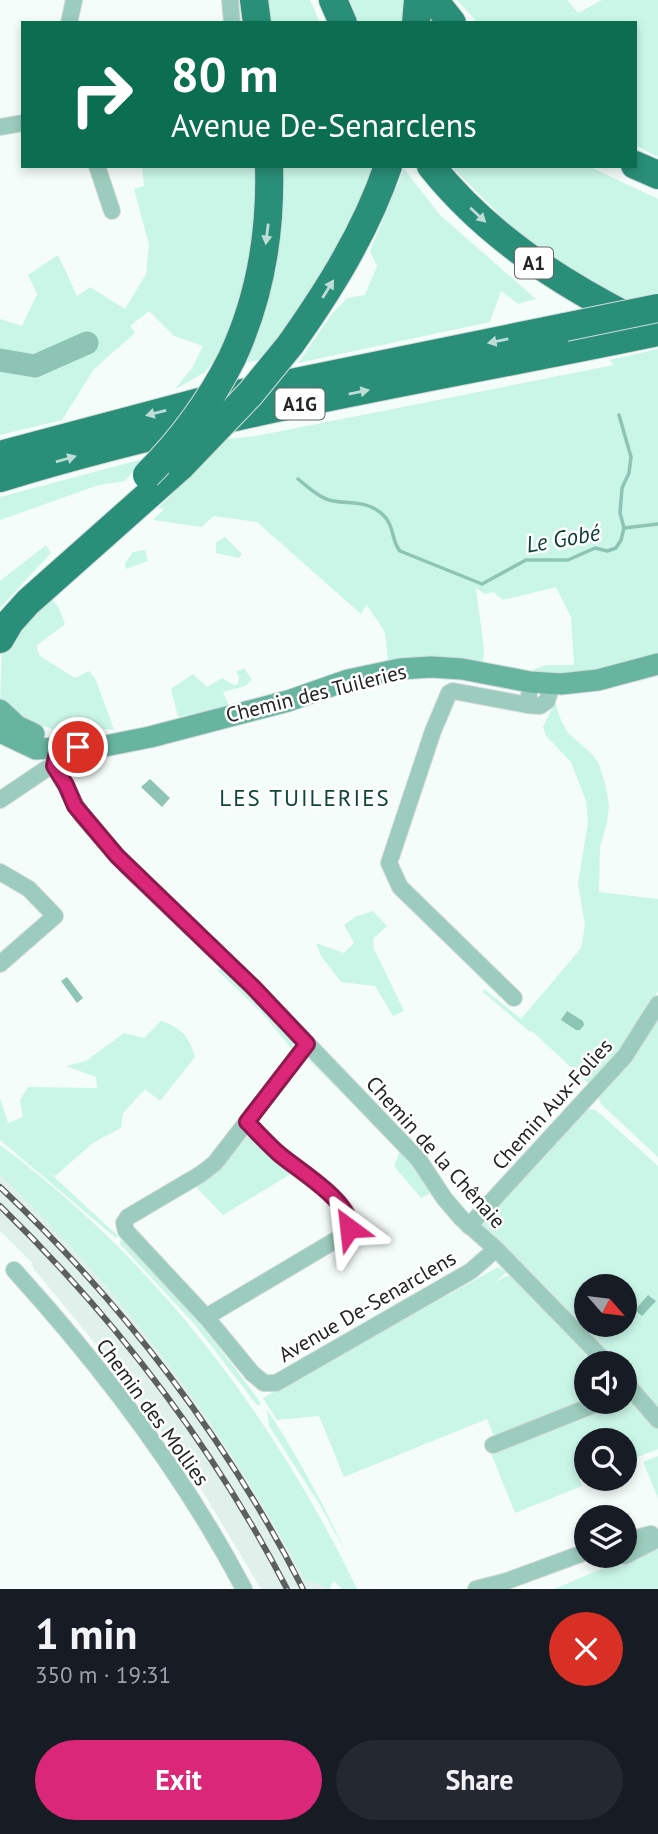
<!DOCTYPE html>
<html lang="en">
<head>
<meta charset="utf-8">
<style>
  :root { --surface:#171b24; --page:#242831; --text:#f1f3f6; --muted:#9ea1a6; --accent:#db2777 }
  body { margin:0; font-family:"PT Sans",sans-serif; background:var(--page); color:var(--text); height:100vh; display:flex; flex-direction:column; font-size:26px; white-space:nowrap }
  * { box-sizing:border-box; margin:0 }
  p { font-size:23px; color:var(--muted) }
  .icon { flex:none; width:38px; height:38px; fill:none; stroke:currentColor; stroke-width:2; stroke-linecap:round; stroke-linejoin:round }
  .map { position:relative; height:1589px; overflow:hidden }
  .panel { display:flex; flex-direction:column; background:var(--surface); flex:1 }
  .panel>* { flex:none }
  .hud { position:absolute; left:21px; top:21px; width:616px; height:147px; border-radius:0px; box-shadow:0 4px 10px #0003; background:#0b6e4f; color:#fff; overflow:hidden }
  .needle { width:46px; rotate:118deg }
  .buttons { position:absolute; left:574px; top:1274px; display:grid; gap:14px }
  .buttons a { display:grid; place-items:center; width:63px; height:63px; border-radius:50%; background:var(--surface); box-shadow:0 4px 10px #0003; font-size:35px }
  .pin { position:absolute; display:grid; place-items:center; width:60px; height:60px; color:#fff; margin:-30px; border:4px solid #fff; border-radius:50%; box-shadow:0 2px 7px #0007 }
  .me { position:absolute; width:77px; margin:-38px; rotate:330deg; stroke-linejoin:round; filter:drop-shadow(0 0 5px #0008) }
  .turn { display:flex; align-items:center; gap:24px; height:147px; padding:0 35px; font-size:32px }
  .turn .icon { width:91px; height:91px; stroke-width:2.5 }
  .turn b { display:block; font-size:49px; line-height:60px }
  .round { display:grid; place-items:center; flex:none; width:74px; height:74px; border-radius:37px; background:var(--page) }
  .head { display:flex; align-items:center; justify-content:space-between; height:119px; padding:0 35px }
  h1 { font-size:42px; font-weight:700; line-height:52px }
  .button { display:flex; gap:14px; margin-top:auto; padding:14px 35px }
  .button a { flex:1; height:80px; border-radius:42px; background:var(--accent); color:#fff; font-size:28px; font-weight:700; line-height:80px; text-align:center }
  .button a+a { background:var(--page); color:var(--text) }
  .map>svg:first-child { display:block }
  .built { fill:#e0f1ec }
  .green { fill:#caf6e8; fill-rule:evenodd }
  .water { fill:#8dc4b4 }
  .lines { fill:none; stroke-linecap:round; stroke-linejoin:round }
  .stream { stroke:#8dc4b4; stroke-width:3.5 }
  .river { stroke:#8dc4b4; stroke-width:23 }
  .street-casing { stroke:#d3dad9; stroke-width:18 }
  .secondary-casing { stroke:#d3dad9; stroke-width:23 }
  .highway-casing { stroke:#d3dad9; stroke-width:30 }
  .street { stroke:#9cccbd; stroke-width:16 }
  .secondary { stroke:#67b49f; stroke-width:21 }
  .highway { stroke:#2a8f78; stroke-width:28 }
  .rail-casing { stroke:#5b5f5e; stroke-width:6 }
  .rail { stroke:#fff; stroke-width:3.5; stroke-dasharray:10; stroke-linecap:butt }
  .highway-bridge-casing { stroke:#d3dad9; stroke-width:30; stroke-linecap:butt }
  .highway-bridge { stroke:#2a8f78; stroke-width:28 }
  .oneway { fill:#bfddd6 }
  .route-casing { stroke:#8e194d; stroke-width:18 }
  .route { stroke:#db2777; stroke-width:12 }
  .labels { text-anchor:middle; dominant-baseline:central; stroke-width:5; stroke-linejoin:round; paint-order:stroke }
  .shield { fill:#fff; stroke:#646666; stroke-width:2 }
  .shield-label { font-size:19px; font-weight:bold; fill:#222524 }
  .street-label { font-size:21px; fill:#222524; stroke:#fff }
  .water-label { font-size:23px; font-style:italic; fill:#093c31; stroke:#fff }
  .neighbourhood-label { font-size:23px; letter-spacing:2px; fill:#0f463a; stroke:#fff }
</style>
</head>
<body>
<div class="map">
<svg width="658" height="1589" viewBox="0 0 658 1589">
  <rect width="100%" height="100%" fill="#f5fdfb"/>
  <!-- built -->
  <path class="built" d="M 0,1165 L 19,1180 L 298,1512 L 331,1589 L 261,1589 L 203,1492 L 131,1387 L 33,1268 L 32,1263 L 0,1231 Z"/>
  <!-- green -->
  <g class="green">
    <path d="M 265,0 L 310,0 L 320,23 L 268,23 Z"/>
    <path d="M 350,0 L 405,0 L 404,23 L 359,23 Z"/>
    <path d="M 457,0 L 567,0 L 578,13 L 602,0 L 658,0 L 658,157 L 635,145 L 635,23 L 478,23 Z"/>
    <path d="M 142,166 L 258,166 L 251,263 L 225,346 L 205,372 L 174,390 L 192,368 L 203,346 L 174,336 L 149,311 L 130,326 L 135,333 L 94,369 L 62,420 L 0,435 L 0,319 L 22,326 L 37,294 L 28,275 L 58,255 L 77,296 L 90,287 L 125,309 L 146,274 L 149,245 L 134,189 L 144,186 Z"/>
    <path d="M 279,166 L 375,166 L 336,255 L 265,359 L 247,362 L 247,348 Z"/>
    <path d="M 451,166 L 588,166 L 658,199 L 658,294 L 620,303 L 589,288 L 550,254 L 514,229 Z"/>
    <path d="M 404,169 L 440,215 L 536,299 L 518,304 L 501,291 L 490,322 L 298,363 L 331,315 L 347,298 L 365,295 L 377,266 L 370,251 Z"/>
    <path d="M 658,349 L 658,656 L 574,677 L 530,671 L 546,665 L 574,665 L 571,617 L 556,587 L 503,600 L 493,592 L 485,594 L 476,588 L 484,649 L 483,663 L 388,662 L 385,632 L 367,605 L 361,614 L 257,522 L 213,516 L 202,527 L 153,520 L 164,509 L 158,508 L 227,439 L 256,436 L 614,365 L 609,360 Z"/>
    <path d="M 143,459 L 125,481 L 99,485 L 0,520 L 0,497 Z"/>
    <path d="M 225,537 L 242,554 L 239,558 L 216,553 L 216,542 Z"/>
    <path d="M 46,545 L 51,553 L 0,608 L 0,581 Z"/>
    <path d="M 145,550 L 148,561 L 126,569 L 125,563 L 133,552 Z"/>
    <path d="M 48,594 L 59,608 L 65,624 L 36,646 L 40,656 L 75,678 L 89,671 L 96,680 L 114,730 L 103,729 L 101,737 L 67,734 L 33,723 L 31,728 L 0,701 L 2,647 Z"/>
    <path d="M 244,668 L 252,680 L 245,686 L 223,692 L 229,706 L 178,717 L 171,689 L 193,674 L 207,687 L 222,678 L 234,685 L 238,684 L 239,676 L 236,672 Z"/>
    <path d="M 555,702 L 560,718 L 568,733 L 592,754 L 599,764 L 606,787 L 609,805 L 607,823 L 600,847 L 599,892 L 658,899 L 658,991 L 633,1036 L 591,1086 L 532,1031 L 530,1032 L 483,992 L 484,989 L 521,1019 L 581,948 L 585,925 L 578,883 L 588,822 L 586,801 L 571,762 L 546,736 L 543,727 Z"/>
    <path d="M 373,911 L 387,926 L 373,939 L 374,949 L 404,1011 L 393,1016 L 375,986 L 341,982 L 321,956 L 316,943 L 344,953 L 354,943 L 344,925 L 355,917 Z"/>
    <path d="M 224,966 L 295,1038 L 292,1049 L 263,1014 L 217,970 Z"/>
    <path d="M 658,1017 L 658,1157 L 601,1104 L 599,1099 L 601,1092 Z"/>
    <path d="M 161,1021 C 180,1027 190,1037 195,1057 L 160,1101 L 145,1089 L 123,1113 L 121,1128 L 93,1143 L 55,1176 L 51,1174 L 118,1236 L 116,1238 L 0,1140 L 0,1098 L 8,1123 L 23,1117 L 20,1100 L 28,1087 L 97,1088 L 96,1077 L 66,1066 L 86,1061 L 124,1033 L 144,1038 Z"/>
    <path d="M 309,1055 L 414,1163 L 432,1192 L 421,1198 L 394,1166 L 400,1151 L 306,1057 Z"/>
    <path d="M 591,1109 L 597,1111 L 658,1166 L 658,1411 L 625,1374 L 625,1363 L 615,1363 L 589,1334 L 483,1231 L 482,1225 L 484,1218 L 585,1110 ZM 586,1286 L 625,1286 L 625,1325 L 586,1325 Z"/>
    <path d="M 245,1136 L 254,1137 L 294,1172 L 223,1215 L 194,1185 Z"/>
    <path d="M 0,1145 C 154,1258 275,1418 357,1589 L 342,1589 L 334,1581 L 329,1589 L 311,1581 L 306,1582 C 226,1431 125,1292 0,1175 Z"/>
    <path d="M 121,1239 C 173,1289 218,1344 260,1402 L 260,1406 L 256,1404 L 196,1326 L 120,1244 Z"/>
    <path d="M 498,1267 L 507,1272 L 495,1282 L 511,1274 L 599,1363 L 586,1363 L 586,1402 L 501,1437 L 493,1434 L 487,1419 L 344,1477 L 319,1416 L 277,1420 L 263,1398 Z"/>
    <path d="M 631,1396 L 658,1428 L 658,1449 L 625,1462 L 625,1440 L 586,1440 L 586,1477 L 580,1480 L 582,1486 L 515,1513 L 490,1451 L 612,1402 L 625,1402 L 625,1398 Z"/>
    <path d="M 267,1410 C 299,1457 323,1505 348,1556 L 320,1505 L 269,1426 Z"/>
    <path d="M 658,1456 L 658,1498 L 643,1462 Z"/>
    <path d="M 658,1545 L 658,1589 L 554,1589 Z"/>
  </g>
  <!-- water -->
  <g class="water">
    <path d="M 150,779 L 170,798 L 162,807 L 141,787 Z"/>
    <path d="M 67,977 L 83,998 L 77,1003 L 61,981 Z"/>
    <path d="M 567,1011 L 583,1021 L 584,1025 L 580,1030 L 576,1030 L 561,1020 Z"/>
    <path d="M 648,1295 L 656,1301 L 642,1316 L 635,1310 Z"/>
  </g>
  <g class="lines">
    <!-- stream -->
    <g class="stream">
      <path d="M 298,479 C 308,487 317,496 329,500 C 347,505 364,499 381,513 C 395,524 391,541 400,551 L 482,584 L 526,560 L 568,560 L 595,548 L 607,551 L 616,548 L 621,540 L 624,528 L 620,513 L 622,488 L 629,473 L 631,457 L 619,415"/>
      <path d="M 624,528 L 658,524"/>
    </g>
    <!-- river -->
    <path class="river" d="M 0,360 L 35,366 L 87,343"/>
    <defs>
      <g id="street">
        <path d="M 230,0 L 232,23"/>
        <path d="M 69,23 L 74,0"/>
        <path d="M 0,127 L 23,123"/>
        <path d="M 97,166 L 112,211"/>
        <path d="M 529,695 L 528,705 L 540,706 L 547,701 L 552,684"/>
        <path d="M 58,747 L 54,766 L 82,816 L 128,868 L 253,987 L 419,1160 L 444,1198 L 461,1218 L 496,1249 L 607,1363"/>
        <path d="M 0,800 L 46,769 L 54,766"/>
        <path d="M 0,872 L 29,889 L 55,916 L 0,964"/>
        <path d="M 514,998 L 400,887 L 389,863 L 433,731 L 449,693 L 453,691 L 528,705"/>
        <path d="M 307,1044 L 215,1163 L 201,1174 L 128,1217 L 124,1223 L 126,1231 L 206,1317 L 252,1373 L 264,1383 L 276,1383 L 471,1271 L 496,1249"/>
        <path d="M 469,1226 L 625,1056 L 658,1004"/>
        <path d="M 14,1270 C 102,1367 183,1473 244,1589"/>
        <path d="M 206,1317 L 341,1237 C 347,1232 351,1227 349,1218 C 344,1199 293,1167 278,1153 C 267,1143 257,1132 247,1122"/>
        <path d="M 625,1382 L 658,1420"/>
        <path d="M 493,1445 L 601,1402"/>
        <path d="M 625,1541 L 651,1534 L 655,1537"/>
        <path d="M 625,1556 L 658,1539"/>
        <path d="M 476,1589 L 507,1581 L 586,1552"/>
      </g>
      <g id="secondary">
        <path d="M 0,710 L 17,726 L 34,734"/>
        <path d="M 0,732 L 36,749 L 105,746 L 150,737 L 288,701 L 348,680 L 400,669 L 431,667 L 462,669 L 530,682 L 561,684 L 598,680 L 658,664"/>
      </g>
      <g id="highway">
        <path d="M 254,0 L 257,23"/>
        <path d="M 333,0 L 343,23"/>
        <path d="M 434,0 L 452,23"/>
        <path d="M 416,23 L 418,0"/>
        <path d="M 635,165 L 658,175"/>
        <path d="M 431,166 C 486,235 559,282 636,321"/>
        <path d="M 290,345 C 329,290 366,231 388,166"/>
        <path d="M 232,358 C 260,298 271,233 269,166"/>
        <path d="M 0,455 L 203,401 L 565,327"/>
        <path d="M 0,478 C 215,412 438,378 658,332"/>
        <path d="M 0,639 L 10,622 L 28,602 L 181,466"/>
      </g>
    </defs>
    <!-- street casing -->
    <use href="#street" class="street-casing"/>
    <!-- secondary casing -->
    <use href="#secondary" class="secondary-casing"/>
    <!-- highway casing -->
    <use href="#highway" class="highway-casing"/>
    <!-- street -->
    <use href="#street" class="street"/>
    <!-- secondary -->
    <use href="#secondary" class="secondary"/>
    <!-- highway -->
    <use href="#highway" class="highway"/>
    <defs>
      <g id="rail">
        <path d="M 0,1187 C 122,1302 227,1439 303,1589"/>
        <path d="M 0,1206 C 115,1318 213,1446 287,1589"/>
      </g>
    </defs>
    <!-- rail casing -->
    <use href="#rail" class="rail-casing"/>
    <!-- rail -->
    <use href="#rail" class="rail"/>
    <defs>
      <g id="highway-bridge">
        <path d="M 565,327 L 658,308"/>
        <path d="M 181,466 L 250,394 L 290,345"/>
        <path d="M 147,475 C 182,440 210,402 232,358"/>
      </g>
    </defs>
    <!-- highway-bridge casing -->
    <use href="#highway-bridge" class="highway-bridge-casing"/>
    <!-- highway-bridge -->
    <use href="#highway-bridge" class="highway-bridge"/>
  </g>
  <!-- one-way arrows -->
  <defs><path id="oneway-solid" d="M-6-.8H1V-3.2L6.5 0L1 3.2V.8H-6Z" transform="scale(1.75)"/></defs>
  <g class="oneway">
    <use href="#oneway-solid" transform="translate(478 215) rotate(43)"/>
    <use href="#oneway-solid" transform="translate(267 234) rotate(97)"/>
    <use href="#oneway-solid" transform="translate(328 289) rotate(-58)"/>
    <use href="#oneway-solid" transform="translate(498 341) rotate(169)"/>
    <use href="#oneway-solid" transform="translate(359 392) rotate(-11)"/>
    <use href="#oneway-solid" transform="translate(156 413) rotate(166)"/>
    <use href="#oneway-solid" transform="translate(66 459) rotate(-16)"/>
  </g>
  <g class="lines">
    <defs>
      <path id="route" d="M 78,747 L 58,747 L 54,766 L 66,785 L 75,806 L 117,856 L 253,987 L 307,1044 L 247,1122 C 257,1132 267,1143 278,1153 C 296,1169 353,1202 349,1228"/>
    </defs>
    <!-- route casing -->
    <use href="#route" class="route-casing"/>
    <!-- route -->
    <use href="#route" class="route"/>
  </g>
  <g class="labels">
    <!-- shield labels -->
    <g class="shield">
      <rect x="515" y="247.5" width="38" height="31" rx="5"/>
      <rect x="275.5" y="388.5" width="49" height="31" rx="5"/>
    </g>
    <g class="shield-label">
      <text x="534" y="263">A1</text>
      <text x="300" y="404">A1G</text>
    </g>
    <!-- street labels -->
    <g class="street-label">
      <text transform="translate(316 693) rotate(-14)">Chemin des Tuileries</text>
      <text transform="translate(552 1104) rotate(-48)">Chemin Aux-Folies</text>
      <text transform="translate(436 1152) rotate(48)">Chemin de la Chênaie</text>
      <text transform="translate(367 1306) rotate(-30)">Avenue De-Senarclens</text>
      <text transform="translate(153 1412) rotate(54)">Chemin des Mollies</text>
    </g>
    <!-- water labels -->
    <g class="water-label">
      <text transform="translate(563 538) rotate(-10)">Le Gobé</text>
    </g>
    <!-- neighbourhood labels -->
    <g class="neighbourhood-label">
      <text x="305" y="797">LES TUILERIES</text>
    </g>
  </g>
</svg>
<div class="buttons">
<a><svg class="needle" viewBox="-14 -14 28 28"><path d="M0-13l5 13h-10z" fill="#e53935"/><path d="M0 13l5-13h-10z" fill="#9ea1a6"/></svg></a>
<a><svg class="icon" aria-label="sound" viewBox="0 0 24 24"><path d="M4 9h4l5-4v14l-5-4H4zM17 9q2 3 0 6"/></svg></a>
<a><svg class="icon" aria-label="search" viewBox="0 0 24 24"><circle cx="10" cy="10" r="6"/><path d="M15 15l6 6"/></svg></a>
<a><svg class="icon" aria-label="layers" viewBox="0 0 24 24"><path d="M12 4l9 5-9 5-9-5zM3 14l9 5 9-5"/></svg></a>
</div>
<div class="pin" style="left:78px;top:747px;background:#d93025"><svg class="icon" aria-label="arrive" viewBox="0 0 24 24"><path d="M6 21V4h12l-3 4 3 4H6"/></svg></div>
<svg class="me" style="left:349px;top:1228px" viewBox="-20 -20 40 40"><path d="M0-17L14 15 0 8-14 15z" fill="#db2777" stroke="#fff" stroke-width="4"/></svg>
<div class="hud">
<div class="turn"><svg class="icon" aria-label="right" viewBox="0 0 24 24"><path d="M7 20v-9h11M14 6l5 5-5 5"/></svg><div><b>80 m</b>Avenue De-Senarclens</div></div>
</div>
</div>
<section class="panel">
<div class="head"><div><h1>1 min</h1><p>350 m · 19:31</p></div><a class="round" style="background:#d93025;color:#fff"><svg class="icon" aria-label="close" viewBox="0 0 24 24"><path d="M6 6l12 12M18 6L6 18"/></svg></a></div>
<div class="button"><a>Exit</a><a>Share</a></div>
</section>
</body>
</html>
